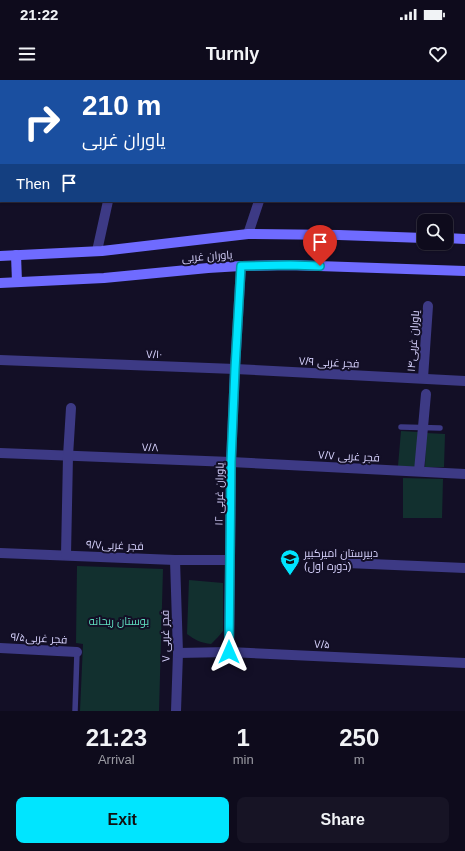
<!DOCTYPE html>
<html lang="en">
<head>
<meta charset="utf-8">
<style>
  :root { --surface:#0e0b1c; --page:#171425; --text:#f1f3f6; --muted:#9b9ba3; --line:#2e2b3b; --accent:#00e5ff }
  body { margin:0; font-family:Helvetica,Cairo,sans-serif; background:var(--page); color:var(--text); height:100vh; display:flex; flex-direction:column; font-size:15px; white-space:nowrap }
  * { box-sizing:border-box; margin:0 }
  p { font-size:13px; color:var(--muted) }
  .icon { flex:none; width:22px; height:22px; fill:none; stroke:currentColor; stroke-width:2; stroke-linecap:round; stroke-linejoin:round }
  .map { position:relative; height:631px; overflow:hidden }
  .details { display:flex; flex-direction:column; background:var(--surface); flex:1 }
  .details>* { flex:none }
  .guide { position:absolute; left:0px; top:0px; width:465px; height:122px; box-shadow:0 1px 3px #0004,0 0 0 1px var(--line); background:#1a4fa0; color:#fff; overflow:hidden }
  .tools { position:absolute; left:417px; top:134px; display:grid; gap:8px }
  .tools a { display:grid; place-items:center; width:36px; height:36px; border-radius:8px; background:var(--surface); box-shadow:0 1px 3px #0004,0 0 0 1px var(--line); font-size:20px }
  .pin { position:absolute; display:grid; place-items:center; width:34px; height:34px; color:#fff; margin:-41px -17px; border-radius:50% 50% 50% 0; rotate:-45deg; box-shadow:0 0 4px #0007 }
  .pin .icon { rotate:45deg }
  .me { position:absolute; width:44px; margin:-22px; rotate:0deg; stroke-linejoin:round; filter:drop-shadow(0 0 3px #0008) }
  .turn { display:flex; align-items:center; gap:14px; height:84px; padding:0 16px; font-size:18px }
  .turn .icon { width:52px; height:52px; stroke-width:2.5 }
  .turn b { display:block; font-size:28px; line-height:34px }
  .then { display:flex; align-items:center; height:38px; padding:0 16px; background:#0003; gap:8px; font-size:15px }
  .eta { display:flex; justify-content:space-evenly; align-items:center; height:68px; text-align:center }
  .eta b { font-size:24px; font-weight:700; line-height:28px }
  .primary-button { display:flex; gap:8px; margin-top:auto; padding:8px 16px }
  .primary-button a { flex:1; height:46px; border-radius:8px; background:var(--accent); color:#111; font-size:16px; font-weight:700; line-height:46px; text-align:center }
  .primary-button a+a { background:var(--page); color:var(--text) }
  .status { display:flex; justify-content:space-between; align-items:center; height:28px; padding:0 20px; background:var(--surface); direction:ltr }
  .status svg { height:11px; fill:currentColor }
  header { display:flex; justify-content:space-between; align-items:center; height:52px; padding:0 16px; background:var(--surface); font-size:18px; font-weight:700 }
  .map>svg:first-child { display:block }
  .green { fill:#12302f }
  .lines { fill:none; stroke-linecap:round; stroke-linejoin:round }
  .service { stroke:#3d3a85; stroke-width:5.5 }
  .minor { stroke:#3d3a85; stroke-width:10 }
  .secondary { stroke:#6f6bff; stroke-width:10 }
  .route-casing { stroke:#0095a6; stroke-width:10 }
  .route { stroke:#00e5ff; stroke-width:7 }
  .labels { text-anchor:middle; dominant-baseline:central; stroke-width:4; stroke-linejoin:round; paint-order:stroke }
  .street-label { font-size:11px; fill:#d9d4ff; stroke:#130f26 }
  .poi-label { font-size:11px; fill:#d9d4ff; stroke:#130f26; text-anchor:start }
  .park-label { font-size:11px; fill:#5fe0c0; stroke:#130f26 }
</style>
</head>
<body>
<div class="status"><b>21:22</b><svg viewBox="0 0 49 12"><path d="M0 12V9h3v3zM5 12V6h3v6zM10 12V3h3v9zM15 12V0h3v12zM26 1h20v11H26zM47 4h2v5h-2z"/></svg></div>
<header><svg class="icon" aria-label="menu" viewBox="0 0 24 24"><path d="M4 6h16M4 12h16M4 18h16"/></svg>Turnly<svg class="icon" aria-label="heart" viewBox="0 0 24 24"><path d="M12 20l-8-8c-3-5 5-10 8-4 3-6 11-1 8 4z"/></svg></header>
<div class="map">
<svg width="465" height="631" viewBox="0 0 465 631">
  <rect width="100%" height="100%" fill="#130f26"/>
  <!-- green -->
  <g class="green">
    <path d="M 401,351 L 418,352 L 416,387 L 398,386 Z"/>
    <path d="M 426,353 L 445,354 L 444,387 L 425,387 Z"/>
    <path d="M 403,398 L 443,399 L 442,438 L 403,438 Z"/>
    <path d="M 77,486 L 163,489 L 159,631 L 80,631 L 83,564 L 76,563 Z"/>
    <path d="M 189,500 L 223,503 L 223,551 L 218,557 L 211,564 C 201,563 195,560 187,554 Z"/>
  </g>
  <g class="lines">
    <!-- service -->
    <g class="service">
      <path d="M 401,347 L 440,348"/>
      <path d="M 75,631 L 77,572"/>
    </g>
    <!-- minor -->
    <g class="minor">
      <path d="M 19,1 L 19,0"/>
      <path d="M 164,1 L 164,0"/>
      <path d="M 297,1 L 298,0"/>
      <path d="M 0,61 L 1,58"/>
      <path d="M 0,76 L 1,76"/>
      <path d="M 464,89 L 465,89"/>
      <path d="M 248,154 L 259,121"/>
      <path d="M 97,171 L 108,121"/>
      <path d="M 0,280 L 235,289 L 465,301"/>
      <path d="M 423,298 L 428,226"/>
      <path d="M 0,373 L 231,382 L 465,394"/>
      <path d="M 419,391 L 426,314"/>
      <path d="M 0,473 L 175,480 L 229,480"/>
      <path d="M 66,475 L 68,376 L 71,328"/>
      <path d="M 175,480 L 178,573 L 176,631"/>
      <path d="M 347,483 L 465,488"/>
      <path d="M 0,568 L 77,572"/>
      <path d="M 229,572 L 231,382 L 235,289 L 241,186"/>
      <path d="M 178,573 L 229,572 L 465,583"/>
    </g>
    <!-- secondary -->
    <g class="secondary">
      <path d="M 446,158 L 465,159"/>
      <path d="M 16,175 L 17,202"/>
      <path d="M 0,176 L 102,171 L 248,154 L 339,155 L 424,158"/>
      <path d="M 0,203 L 104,198 L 208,188 L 241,186 L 289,185 L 465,191"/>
    </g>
  </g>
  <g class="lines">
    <defs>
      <path id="route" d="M 229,572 L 231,382 L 235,289 L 241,186 L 290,185 L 320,186"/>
    </defs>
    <!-- route casing -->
    <use href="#route" class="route-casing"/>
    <!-- route -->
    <use href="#route" class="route"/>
  </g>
  <!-- icons -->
  <defs>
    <symbol id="school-pin" viewBox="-11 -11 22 30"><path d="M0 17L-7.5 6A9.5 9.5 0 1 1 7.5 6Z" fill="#00e5ff" stroke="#130f26"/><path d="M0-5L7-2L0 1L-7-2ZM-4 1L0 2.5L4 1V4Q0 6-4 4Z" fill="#111"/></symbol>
  </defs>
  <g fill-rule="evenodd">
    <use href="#school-pin" x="279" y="468" width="22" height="30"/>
  </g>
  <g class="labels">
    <!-- street labels -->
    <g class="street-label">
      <text transform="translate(207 176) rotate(-4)">یاوران غربی</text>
      <text transform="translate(413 261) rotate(-86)">یاوران غربی۱۴</text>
      <text transform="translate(154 274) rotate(2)">۷/۱۰</text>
      <text transform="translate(329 282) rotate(3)">۷/۹ فجر غربی</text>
      <text transform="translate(150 367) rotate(2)">۷/۸</text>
      <text transform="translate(349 376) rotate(3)">۷/۷ فجر غربی</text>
      <text transform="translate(219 414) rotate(-89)">۱۲ یاوران غربی</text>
      <text transform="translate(115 465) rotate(2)">فجر غربی۹/۷</text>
      <text transform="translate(165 556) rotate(-91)">۷ فجر غربی</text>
      <text transform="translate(39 558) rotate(3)">فجر غربی۹/۵</text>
      <text transform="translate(322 564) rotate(3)">۷/۵</text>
    </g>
    <!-- poi labels -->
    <g class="poi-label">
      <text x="304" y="473">دبیرستان امیرکبیر<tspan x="304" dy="13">(دوره اول)</tspan></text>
    </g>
    <!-- park labels -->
    <g class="park-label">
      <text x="119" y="541">بوستان ریحانه</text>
    </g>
  </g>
</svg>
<div class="tools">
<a><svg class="icon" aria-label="search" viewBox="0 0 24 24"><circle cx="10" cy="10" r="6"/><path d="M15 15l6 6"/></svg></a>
</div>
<div class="pin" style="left:320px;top:186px;background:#d93025"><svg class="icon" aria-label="arrive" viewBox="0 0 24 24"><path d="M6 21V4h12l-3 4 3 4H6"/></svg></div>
<svg class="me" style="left:229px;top:572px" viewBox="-20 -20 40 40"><path d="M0-17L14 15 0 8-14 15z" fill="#00e5ff" stroke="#fff" stroke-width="4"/></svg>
<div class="guide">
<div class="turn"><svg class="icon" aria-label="right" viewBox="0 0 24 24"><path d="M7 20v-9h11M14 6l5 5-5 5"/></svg><div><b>210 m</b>یاوران غربی</div></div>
<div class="then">Then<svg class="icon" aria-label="arrive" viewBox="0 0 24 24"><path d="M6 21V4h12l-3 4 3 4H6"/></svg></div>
</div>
</div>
<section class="details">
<div class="eta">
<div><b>21:23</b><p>Arrival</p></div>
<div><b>1</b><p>min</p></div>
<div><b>250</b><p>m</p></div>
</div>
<div class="primary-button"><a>Exit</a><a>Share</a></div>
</section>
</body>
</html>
